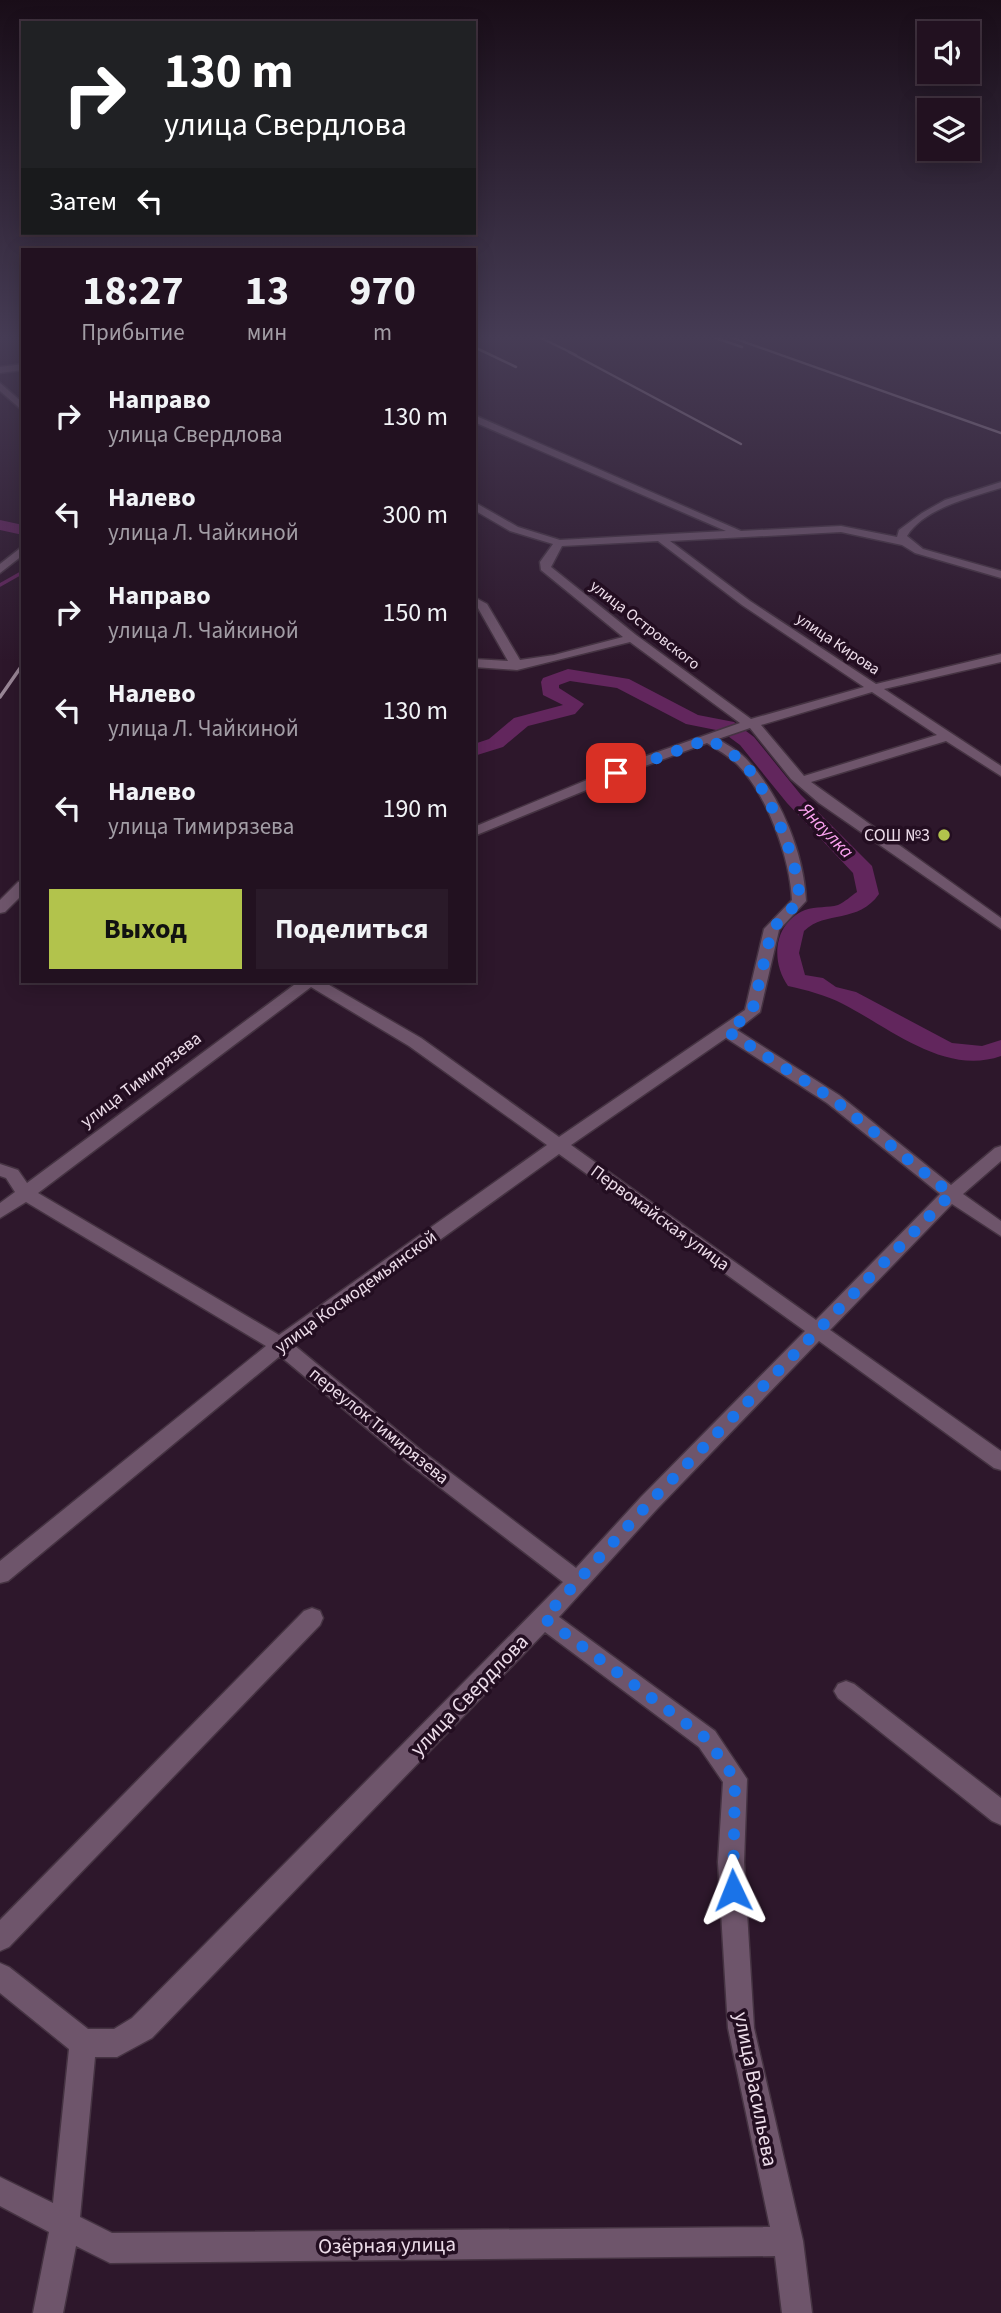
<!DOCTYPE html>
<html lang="ru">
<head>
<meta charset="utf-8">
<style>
  :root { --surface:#221120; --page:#2a1a29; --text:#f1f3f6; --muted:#a29da5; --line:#3f313e; --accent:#b2c34c }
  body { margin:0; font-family:"Source Sans 3",sans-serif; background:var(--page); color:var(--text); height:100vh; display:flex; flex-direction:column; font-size:26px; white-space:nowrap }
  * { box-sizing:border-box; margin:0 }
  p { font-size:23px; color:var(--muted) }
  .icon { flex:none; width:38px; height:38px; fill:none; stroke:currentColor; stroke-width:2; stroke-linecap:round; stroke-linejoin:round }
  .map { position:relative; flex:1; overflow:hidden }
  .drawer { position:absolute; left:21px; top:248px; width:455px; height:735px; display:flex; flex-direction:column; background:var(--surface); border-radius:0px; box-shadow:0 4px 18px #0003,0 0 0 2px var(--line) }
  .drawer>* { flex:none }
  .top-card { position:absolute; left:21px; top:21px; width:455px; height:214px; border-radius:0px; box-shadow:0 4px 18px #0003,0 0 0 2px var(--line); background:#202124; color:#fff; overflow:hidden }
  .buttons { position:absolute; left:917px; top:21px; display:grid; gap:14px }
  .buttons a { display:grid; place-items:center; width:63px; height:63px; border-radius:0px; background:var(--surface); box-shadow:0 4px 18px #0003,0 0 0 2px var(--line); font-size:35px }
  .pin { position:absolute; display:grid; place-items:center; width:60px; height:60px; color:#fff; margin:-30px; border-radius:14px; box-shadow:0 4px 10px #0006 }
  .me { position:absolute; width:77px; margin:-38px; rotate:358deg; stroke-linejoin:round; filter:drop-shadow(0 0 5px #0008) }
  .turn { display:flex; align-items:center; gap:24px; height:147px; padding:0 28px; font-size:32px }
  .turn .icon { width:91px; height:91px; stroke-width:2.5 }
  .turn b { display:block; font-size:49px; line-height:60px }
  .then { display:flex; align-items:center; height:66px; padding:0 28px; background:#0003; gap:14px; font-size:26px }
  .eta { display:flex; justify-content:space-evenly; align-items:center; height:119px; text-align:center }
  .eta b { font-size:42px; font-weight:700; line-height:49px }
  .cta { display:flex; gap:14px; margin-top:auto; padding:14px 28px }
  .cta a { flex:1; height:80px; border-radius:0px; background:var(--accent); color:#111; font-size:28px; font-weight:700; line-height:80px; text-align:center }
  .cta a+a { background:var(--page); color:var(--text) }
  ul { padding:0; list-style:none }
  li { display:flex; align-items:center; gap:21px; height:98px; padding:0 28px }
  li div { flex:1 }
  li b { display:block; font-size:26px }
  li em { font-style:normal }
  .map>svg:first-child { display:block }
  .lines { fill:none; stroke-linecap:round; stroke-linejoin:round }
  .stream { stroke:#62265d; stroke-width:3.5 }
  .river { fill:#62265d; fill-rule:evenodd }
  .minor-casing { stroke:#453342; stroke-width:3 }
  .minor { fill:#6e556b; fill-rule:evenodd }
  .rail-far1 { stroke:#998696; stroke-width:2.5 }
  .rail { stroke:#998696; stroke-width:3.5 }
  .route { stroke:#1a73e8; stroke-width:12; stroke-dasharray:0 21.6 }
  .poi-dot { fill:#b2c34c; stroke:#230e21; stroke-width:2.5 }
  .labels { text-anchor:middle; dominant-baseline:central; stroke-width:7; stroke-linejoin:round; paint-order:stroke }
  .far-street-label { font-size:16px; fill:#edddea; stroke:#230e21 }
  .poi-label { font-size:18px; fill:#edddea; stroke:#230e21; text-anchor:end }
  .street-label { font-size:18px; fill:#edddea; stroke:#230e21 }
  .water-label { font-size:19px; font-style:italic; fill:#fba2f0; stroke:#230e21 }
  .near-street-label { font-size:21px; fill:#edddea; stroke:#230e21 }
</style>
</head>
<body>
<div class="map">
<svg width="1001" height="2313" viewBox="0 0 1001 2313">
  <rect width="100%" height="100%" fill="#2d172b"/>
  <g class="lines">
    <!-- stream -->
    <path class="stream" d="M 0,585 L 23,572"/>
    <!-- river -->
    <g class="river">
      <path d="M 0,520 L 23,525 L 23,535 L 0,530 Z"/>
      <path d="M 568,669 L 629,679 L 698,715 L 734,722 L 754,737 L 801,795 L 872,866 L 879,894 C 858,924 826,910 804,931 L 799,953 L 805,975 L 823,978 L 836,987 L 856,992 L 952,1043 L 982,1046 L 1001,1040 L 1001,1056 C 945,1076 890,1028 843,1004 C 826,995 806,990 788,986 C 770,960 774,923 805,910 C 816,906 828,908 838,905 C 845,902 851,896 857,892 L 853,873 L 787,803 L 740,745 L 721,731 L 686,724 L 617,688 L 570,681 L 559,685 L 559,688 L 584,704 L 575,714 L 528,726 L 503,747 L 474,756 L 474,744 L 489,739 L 514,718 L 563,705 L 543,695 L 541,682 L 543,678 Z"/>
    </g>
    <defs>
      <g id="minor">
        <path d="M 23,364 L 23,370 L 0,373 L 0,367 Z"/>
        <path d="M 0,383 L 23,403 L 23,411 L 0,391 Z"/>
        <path d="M 474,415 L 741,531 L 841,526 L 897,537 L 899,530 L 922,513 L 945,500 L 1001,482 L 1001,488 C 972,497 924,508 907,536 L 923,549 L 1001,571 L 1001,578 L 915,553 L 902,545 L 841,532 L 670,541 L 750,601 L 876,684 L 1001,654 L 1001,662 L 884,689 L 1001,766 L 1001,776 L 946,741 L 811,782 L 1001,918 L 1001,929 L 819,803 L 791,779 L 750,728 L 718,739 C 729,746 741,752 749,762 C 781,797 804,854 806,901 L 779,930 L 760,1012 L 737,1030 L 839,1095 L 951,1185 L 995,1148 L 1001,1146 L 1001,1161 L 963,1194 L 1001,1221 L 1001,1236 L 952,1204 L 830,1330 L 1001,1451 L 1001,1470 L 994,1468 L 819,1341 L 657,1509 L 559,1617 L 715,1731 L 747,1779 L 744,1862 L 754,2028 L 803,2241 L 812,2313 L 782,2313 L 775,2256 L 110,2263 L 76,2246 L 63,2313 L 33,2313 L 49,2232 L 0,2206 L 0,2177 L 53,2203 L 69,2049 L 0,1993 L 0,1963 L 9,1967 L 88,2029 L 114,2029 L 132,2018 L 563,1582 L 408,1463 L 280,1356 L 8,1581 L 0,1583 L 0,1561 L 266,1346 L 26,1202 L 0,1218 L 0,1203 L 15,1192 L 6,1178 L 0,1176 L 0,1164 L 18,1170 L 27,1183 L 298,982 L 324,982 L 421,1038 L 559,1137 L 745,1010 L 764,929 L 792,900 C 790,859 768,796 738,765 C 729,756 718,750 707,743 L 645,766 L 474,836 L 474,827 L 635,760 L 740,723 L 630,642 L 517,670 L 474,667 L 474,659 L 508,661 L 478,608 L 474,605 L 474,597 L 487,604 L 520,660 L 554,655 L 623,637 L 541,570 L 540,562 L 553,544 L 510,531 L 474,510 L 474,502 L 518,527 L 560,540 L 726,531 L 474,422 ZM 658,541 L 742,605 L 864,687 L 751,719 L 636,635 L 551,567 L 562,546 ZM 872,692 L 937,735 L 804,776 L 761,725 ZM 311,987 L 409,1046 L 547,1145 L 279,1335 L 38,1193 ZM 726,1038 L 827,1103 L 940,1194 L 816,1320 L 571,1145 ZM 559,1154 L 805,1331 L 641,1497 L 576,1568 L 422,1451 L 294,1345 ZM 545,1632 L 699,1747 L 723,1782 L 718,1862 L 728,2028 L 770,2227 L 112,2233 L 80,2217 L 95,2057 L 117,2057 L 152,2038 Z"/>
        <path d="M 23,546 L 23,555 L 0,573 L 0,564 Z"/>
        <path d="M 23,881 L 23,894 L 5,912 L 0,913 L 0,900 L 18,882 Z"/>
        <path d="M 312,1608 L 320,1611 L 323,1618 L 320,1625 L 9,1947 L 0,1951 L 0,1920 L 304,1611 Z"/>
        <path d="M 846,1681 L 854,1684 L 1001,1798 L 1001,1825 L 992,1821 L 838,1698 L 834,1691 L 838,1684 Z"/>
      </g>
    </defs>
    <!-- minor casing -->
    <use href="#minor" class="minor-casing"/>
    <!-- minor -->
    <use href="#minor" class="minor"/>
    <!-- rail-far1 -->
    <g class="rail-far1">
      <path d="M 541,338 L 576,355"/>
      <path d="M 716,338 L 742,347"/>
      <path d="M 733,338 L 1001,433"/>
      <path d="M 474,347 L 516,367"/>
      <path d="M 569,352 L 741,444"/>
    </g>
    <!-- rail -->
    <path class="rail" d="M 0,697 L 23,664"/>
  </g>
  <!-- sky -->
  <linearGradient id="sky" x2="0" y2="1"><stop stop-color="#190d18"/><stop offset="0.51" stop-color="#463c55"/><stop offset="1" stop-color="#463c55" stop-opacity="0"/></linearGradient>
  <rect width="1001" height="662" fill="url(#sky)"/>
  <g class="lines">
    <!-- route -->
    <path class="route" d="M 616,773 L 709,739 C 721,747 735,754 745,765 C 769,791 801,866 799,901 L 772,929 L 752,1012 L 727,1031 L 833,1099 L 951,1194 L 649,1503 L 544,1618 L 707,1739 L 735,1779 L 733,1890"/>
  </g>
  <!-- markers -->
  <circle class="poi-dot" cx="944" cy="835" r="7"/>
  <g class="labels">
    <!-- far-street labels -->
    <g class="far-street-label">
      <text transform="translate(645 625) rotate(38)">улица Островского</text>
      <text transform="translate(838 644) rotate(34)">улица Кирова</text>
    </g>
    <!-- poi labels -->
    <g class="poi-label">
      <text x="930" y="835">СОШ №3</text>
    </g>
    <!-- street labels -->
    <g class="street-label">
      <text transform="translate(141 1080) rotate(-37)">улица Тимирязева</text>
      <text transform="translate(660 1218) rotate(36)">Первомайская улица</text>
      <text transform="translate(356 1292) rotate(-36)">улица Космодемьянской</text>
      <text transform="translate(379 1426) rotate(39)">переулок Тимирязева</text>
    </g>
    <!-- water labels -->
    <g class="water-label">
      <text transform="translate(826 831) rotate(46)">Янаулка</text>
    </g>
    <!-- near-street labels -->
    <g class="near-street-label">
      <text transform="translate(469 1695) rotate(-46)">улица Свердлова</text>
      <text transform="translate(756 2089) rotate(79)">улица Васильева</text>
      <text transform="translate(387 2245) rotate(-1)">Озёрная улица</text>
    </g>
  </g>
</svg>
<div class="buttons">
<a><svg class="icon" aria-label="sound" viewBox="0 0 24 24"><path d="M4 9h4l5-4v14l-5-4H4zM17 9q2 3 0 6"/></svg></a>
<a><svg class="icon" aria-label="layers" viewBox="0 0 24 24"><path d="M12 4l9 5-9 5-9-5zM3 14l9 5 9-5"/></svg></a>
</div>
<div class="pin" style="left:616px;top:773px;background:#d93025"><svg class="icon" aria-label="arrive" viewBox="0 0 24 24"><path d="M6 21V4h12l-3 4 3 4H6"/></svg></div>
<svg class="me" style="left:733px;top:1890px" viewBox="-20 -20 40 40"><path d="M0-17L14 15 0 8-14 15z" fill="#1a73e8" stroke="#fff" stroke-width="4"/></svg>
<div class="top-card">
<div class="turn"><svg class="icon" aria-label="right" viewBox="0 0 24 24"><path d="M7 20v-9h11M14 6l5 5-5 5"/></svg><div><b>130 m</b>улица Свердлова</div></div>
<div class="then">Затем<svg class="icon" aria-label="left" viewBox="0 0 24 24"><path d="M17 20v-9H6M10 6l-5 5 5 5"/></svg></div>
</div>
<section class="drawer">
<div class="eta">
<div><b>18:27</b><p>Прибытие</p></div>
<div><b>13</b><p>мин</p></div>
<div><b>970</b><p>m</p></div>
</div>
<ul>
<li><svg class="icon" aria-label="right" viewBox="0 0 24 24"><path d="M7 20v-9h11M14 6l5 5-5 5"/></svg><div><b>Направо</b><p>улица Свердлова</p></div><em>130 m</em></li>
<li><svg class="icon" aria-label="left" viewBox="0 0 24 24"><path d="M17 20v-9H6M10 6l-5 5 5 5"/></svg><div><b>Налево</b><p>улица Л. Чайкиной</p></div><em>300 m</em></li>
<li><svg class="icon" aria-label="right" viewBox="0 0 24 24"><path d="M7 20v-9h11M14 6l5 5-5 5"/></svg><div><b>Направо</b><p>улица Л. Чайкиной</p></div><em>150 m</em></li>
<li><svg class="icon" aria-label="left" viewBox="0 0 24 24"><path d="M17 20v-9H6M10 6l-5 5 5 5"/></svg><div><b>Налево</b><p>улица Л. Чайкиной</p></div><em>130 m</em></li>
<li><svg class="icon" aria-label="left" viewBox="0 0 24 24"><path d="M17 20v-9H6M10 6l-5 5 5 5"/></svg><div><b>Налево</b><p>улица Тимирязева</p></div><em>190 m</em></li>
</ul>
<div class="cta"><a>Выход</a><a>Поделиться</a></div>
</section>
</div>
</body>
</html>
